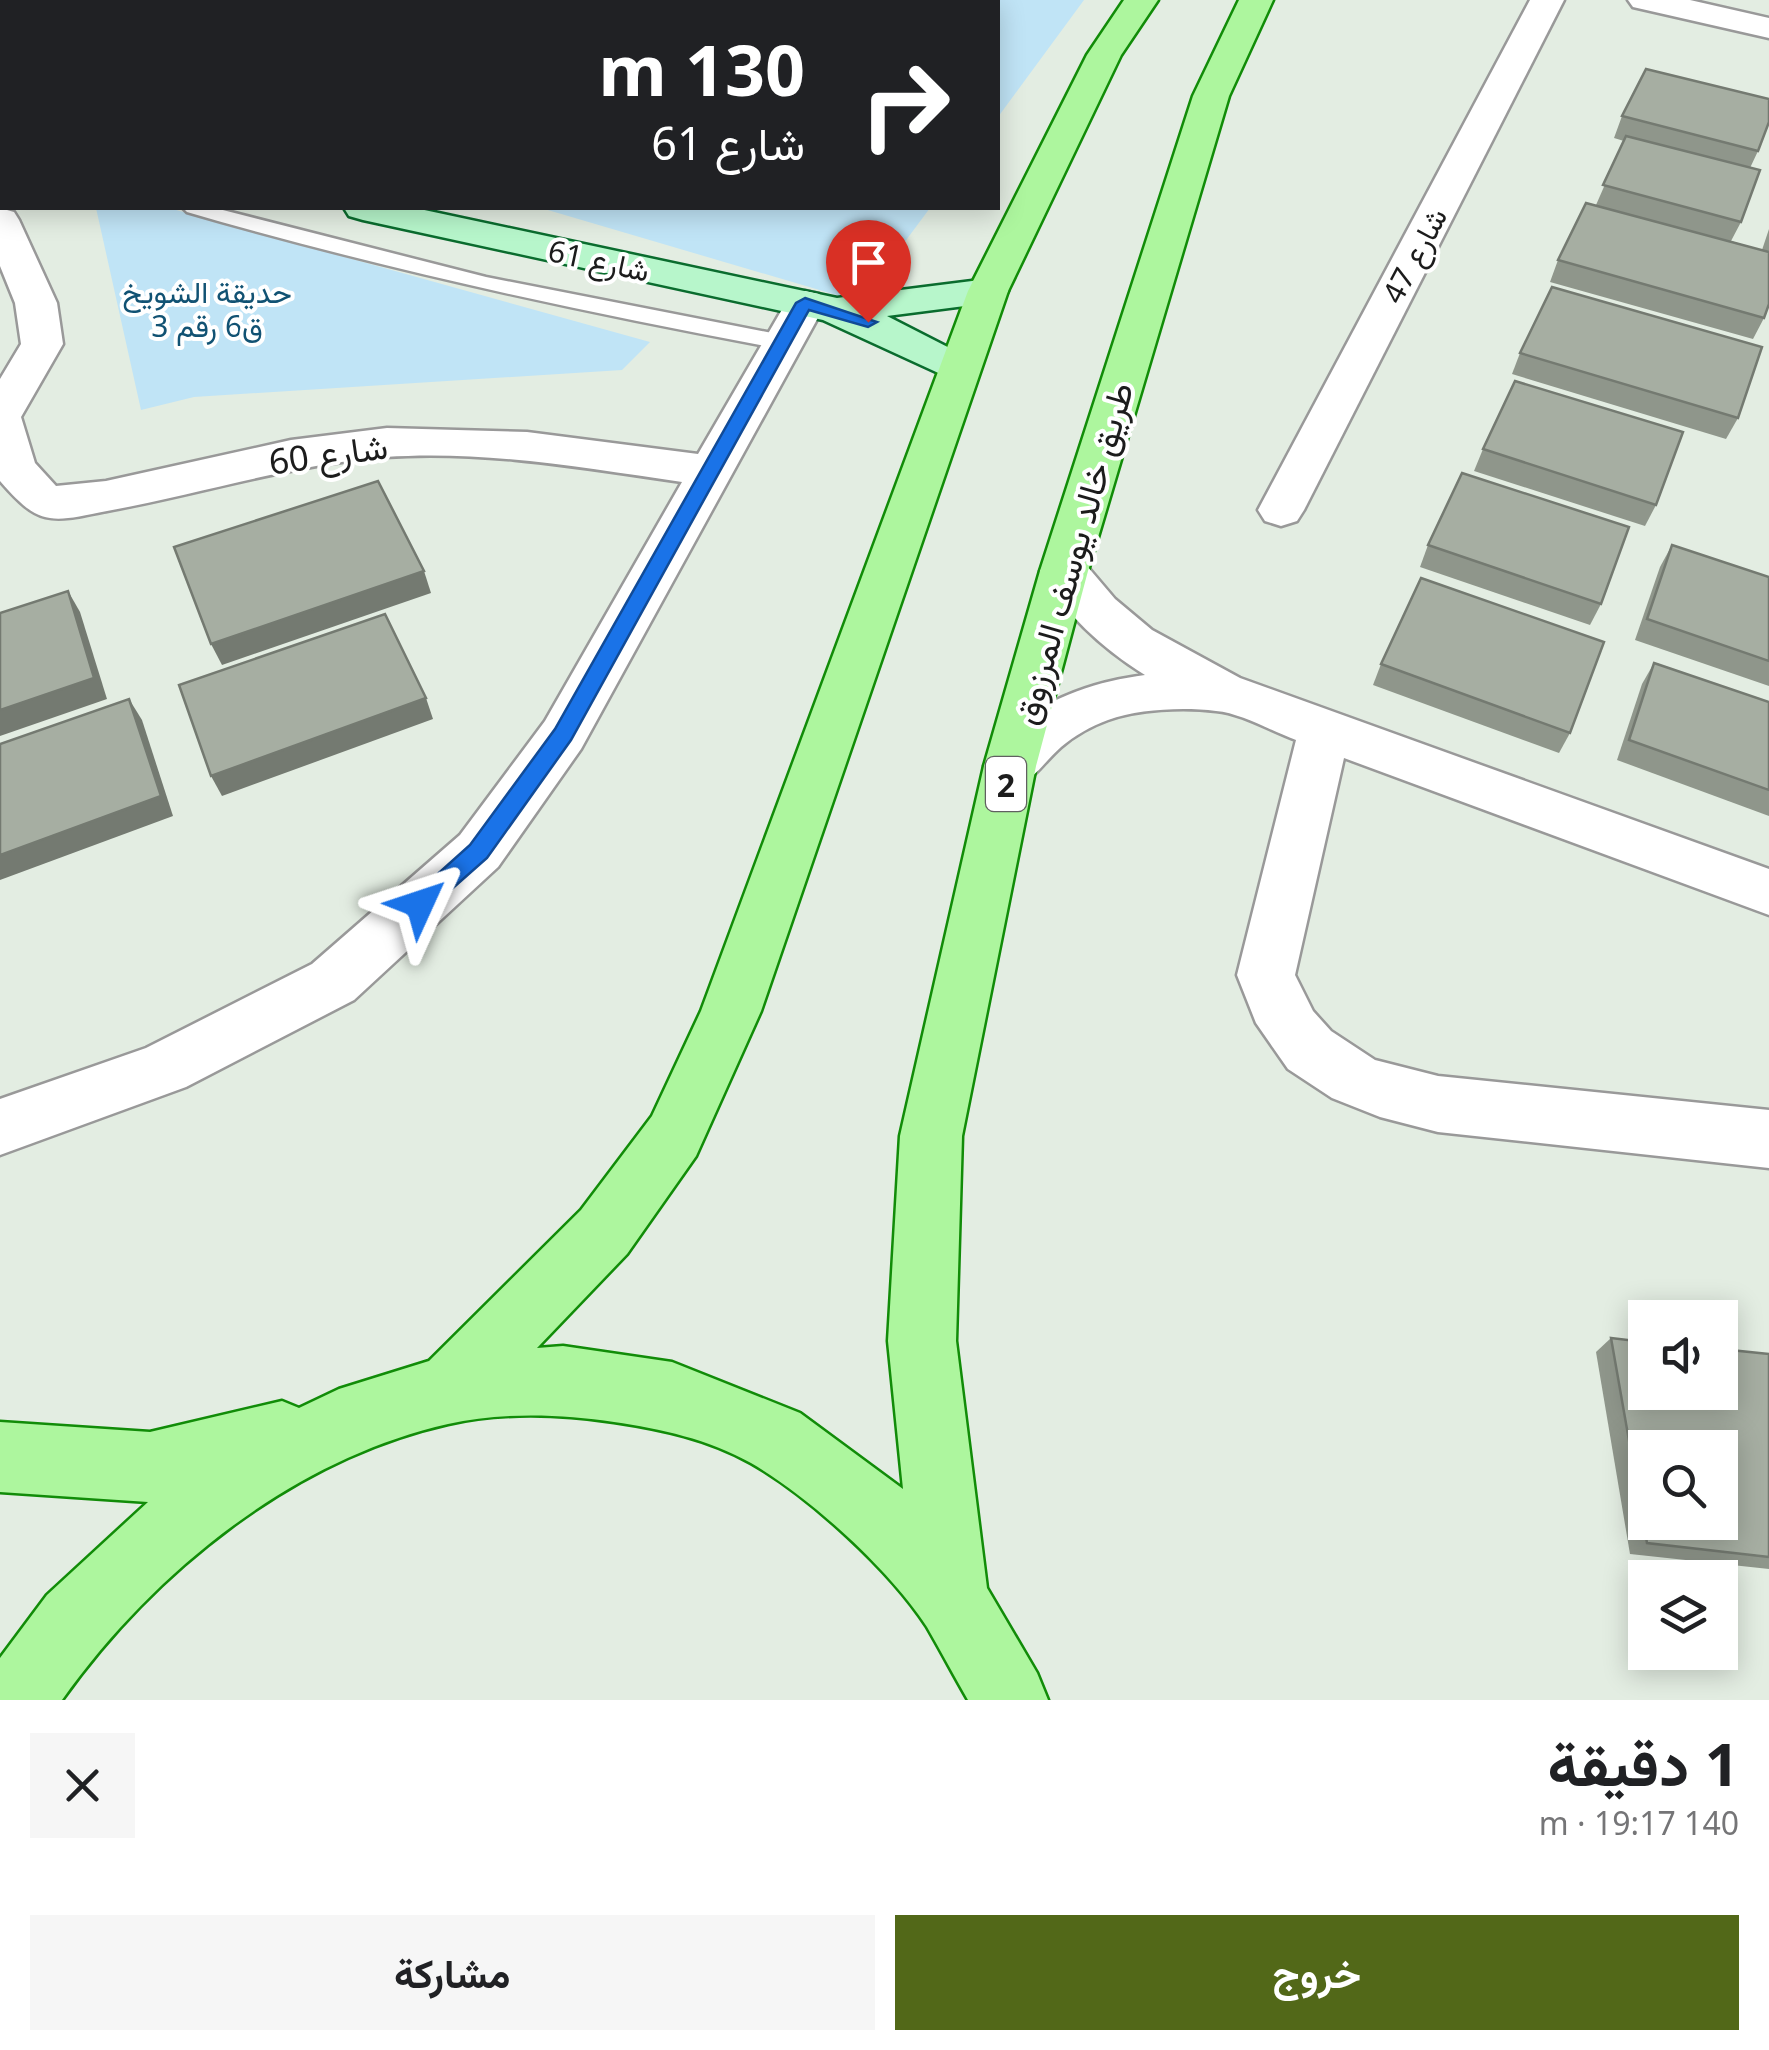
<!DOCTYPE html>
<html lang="ar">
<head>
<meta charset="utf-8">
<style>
  :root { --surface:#fff; --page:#f6f6f6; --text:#202124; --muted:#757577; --accent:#526818 }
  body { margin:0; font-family:"Noto Sans",Vazirmatn,sans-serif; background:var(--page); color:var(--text); direction:rtl; height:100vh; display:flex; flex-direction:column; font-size:38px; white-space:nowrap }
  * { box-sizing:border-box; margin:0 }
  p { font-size:32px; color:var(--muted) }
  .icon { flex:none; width:55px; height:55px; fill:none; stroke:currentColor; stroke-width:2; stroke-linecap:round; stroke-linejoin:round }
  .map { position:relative; height:1700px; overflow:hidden; direction:ltr }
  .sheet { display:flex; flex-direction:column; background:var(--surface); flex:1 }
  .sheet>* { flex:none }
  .banner { position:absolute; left:0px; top:0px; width:1000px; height:210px; box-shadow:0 5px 25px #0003; direction:rtl; background:#202124; color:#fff; overflow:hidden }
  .buttons { position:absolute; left:1628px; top:1300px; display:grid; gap:20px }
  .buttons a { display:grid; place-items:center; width:110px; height:110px; border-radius:0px; background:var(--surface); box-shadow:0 5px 25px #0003; font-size:50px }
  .pin { position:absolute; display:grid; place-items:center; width:85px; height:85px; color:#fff; margin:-102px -42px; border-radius:50% 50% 50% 0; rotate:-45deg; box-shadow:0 0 10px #0007 }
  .pin .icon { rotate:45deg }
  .me { position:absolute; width:110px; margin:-55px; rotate:48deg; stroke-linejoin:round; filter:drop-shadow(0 0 8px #0008) }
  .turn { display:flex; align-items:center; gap:35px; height:210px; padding:0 30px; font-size:45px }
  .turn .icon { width:130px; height:130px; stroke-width:2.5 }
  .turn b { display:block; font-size:70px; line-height:85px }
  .round { display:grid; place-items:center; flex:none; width:105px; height:105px; border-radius:0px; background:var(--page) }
  .summary { display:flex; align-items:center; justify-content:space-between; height:170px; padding:0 30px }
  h1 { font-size:60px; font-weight:700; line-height:75px }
  .action { display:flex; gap:20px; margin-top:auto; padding:20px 30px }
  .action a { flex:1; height:115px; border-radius:0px; background:var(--accent); color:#fff; font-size:40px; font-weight:700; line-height:115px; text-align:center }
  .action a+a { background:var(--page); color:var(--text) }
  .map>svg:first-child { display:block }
  .park { fill:#c0e4f6 }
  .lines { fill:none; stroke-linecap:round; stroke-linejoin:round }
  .lane-casing { stroke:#999; stroke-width:5 }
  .street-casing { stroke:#999; stroke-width:5 }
  .secondary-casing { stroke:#0a6c2e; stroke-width:5 }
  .primary-casing { stroke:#118c08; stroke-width:5 }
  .lane { fill:#fff; fill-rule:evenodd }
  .street { fill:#fff; fill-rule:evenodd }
  .secondary { fill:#b7f6cb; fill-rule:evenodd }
  .primary { fill:#adf69e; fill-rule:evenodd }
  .wall { fill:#8f968b }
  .shaded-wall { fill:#747a71 }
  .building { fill:#a6aea2; stroke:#747a71; stroke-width:2.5; fill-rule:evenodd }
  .route { fill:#1a73e8; stroke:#114b97; stroke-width:2.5 }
  .labels { text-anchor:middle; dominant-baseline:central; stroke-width:8; stroke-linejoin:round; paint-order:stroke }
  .far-street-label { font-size:30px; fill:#1c1c1c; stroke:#fff }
  .far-park-label { font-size:30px; fill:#115273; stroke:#fff }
  .shield { fill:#fff; stroke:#606060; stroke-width:2.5 }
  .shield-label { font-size:32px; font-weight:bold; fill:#1c1c1c }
  .street-label { font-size:35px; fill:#1c1c1c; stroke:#fff }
</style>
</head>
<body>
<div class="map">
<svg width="1769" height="1700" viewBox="0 0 1769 1700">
  <rect width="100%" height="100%" fill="#e3ede2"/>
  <!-- park -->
  <g class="park">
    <path d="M 0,0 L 1084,0 L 998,117 L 998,2 L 2,2 L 2,48 Z"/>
    <path d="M 96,208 L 169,208 L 650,342 L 622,370 L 194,397 L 141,410 Z"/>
    <path d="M 541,208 L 930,208 L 860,302 Z"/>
  </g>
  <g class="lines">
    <defs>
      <path id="lane" d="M 183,208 L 215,208 L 486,277 L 782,335 L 793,342 L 782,349 C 581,312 383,269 187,212 Z"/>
      <g id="street">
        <path d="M 1530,0 L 1564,0 L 1304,510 L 1297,521 L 1281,526 L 1265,521 L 1258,510 Z"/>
        <path d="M 1628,0 L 1690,0 L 1769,18 L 1769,38 L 1633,7 Z"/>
        <path d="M 0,208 L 14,212 L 19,220 L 57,303 L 63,344 L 21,417 L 35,463 L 56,486 L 106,481 L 291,440 L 387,428 L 527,432 L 698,454 L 791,294 L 805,291 L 819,294 L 826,303 L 581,749 L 498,867 L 354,1000 L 186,1087 L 0,1155 L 0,1099 L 146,1048 L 312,964 L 460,835 L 545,721 L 682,482 C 584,468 484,450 385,457 C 289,465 200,494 107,511 C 49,523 39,526 0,481 L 0,379 L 21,344 L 15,303 L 0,266 Z"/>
        <path d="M 1064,554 L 1081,559 L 1115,599 L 1152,630 L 1240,678 L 1769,869 L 1769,915 L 1344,758 L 1295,975 L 1313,1011 L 1331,1031 L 1375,1060 L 1438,1076 L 1769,1110 L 1769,1168 L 1438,1132 L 1380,1117 L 1332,1098 L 1288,1069 L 1256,1023 L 1237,975 L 1296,740 C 1271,731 1241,713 1216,711 C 1183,707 1139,709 1108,720 C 1091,726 1074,736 1061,747 C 1035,770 1030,793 991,781 L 984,766 C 1015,708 1083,683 1145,675 C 1103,649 1065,614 1040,571 L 1047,559 Z"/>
      </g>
      <g id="secondary">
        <path d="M 0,80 L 2,81 L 2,103 L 0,102 Z"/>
        <path d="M 344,208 L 415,208 L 837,298 L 988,279 L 1002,282 L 1008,291 L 1002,300 L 988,303 L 887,316 L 973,360 L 979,369 L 973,378 L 958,382 L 823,320 L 363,220 L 349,216 Z"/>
      </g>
      <path id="primary" d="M 1124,0 L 1158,0 L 1121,55 L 1008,291 L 761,1011 L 696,1156 L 627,1254 L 537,1348 L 563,1346 L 672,1362 L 800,1413 L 903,1489 L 888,1341 L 900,1136 L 984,766 L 1040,571 L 1193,96 L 1239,0 L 1273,0 L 1229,96 L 1088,571 L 1036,766 L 962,1136 L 956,1341 L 987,1588 L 1037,1673 L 1048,1700 L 968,1700 C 954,1676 941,1651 927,1627 C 890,1570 810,1497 751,1463 C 708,1439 661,1429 614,1422 C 561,1414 501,1412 448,1424 C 293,1459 153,1572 62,1700 L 0,1700 L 0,1658 L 47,1595 L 148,1502 L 0,1492 L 0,1422 L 150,1432 L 282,1401 L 299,1408 L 339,1389 L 429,1361 L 581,1210 L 652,1116 L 701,1011 L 968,291 L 1087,55 Z"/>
    </defs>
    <!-- lane casing -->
    <use href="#lane" class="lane-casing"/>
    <!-- street casing -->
    <use href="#street" class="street-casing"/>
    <!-- secondary casing -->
    <use href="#secondary" class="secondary-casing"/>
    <!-- primary casing -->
    <use href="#primary" class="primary-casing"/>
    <!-- lane -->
    <use href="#lane" class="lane"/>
    <!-- street -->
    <use href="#street" class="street"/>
    <!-- secondary -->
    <use href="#secondary" class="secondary"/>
    <!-- primary -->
    <use href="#primary" class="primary"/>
  </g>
  <!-- wall -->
  <g class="wall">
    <path d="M 1622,116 L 1758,151 L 1750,168 L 1741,222 L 1731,241 L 1762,250 L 1769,229 L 1769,304 L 1764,318 L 1753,339 L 1550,282 L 1558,260 L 1596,205 L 1624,141 L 1614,138 Z"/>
    <path d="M 1520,353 L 1738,418 L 1726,439 L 1512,374 Z"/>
    <path d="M 1483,449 L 1656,505 L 1645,526 L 1474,471 Z"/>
    <path d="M 1428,545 L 1601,604 L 1590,625 L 1420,567 Z"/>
    <path d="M 1672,545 L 1769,577 L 1769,686 L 1635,640 L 1660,567 Z"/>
    <path d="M 1654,663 L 1769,702 L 1769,816 L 1617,760 L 1642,684 Z"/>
    <path d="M 1381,664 L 1570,733 L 1559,753 L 1373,685 Z"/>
    <path d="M 1611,1338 L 1769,1354 L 1769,1569 L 1630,1554 L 1596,1352 Z"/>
  </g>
  <!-- shaded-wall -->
  <g class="shaded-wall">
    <path d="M 424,571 L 431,593 L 222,665 L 211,644 Z"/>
    <path d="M 68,591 L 80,612 L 107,699 L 0,736 L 0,710 Z"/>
    <path d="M 426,698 L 433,719 L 222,796 L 211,776 Z"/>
    <path d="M 129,699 L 142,720 L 173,816 L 0,880 L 0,855 Z"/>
  </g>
  <!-- building -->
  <g class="building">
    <path d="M 1646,69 L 1769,99 L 1769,122 L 1758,151 L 1622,116 Z"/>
    <path d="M 1626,136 L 1760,170 L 1741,222 L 1603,185 Z"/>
    <path d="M 1586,203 L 1769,252 L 1769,304 L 1764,318 L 1558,260 Z"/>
    <path d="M 1552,287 L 1762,347 L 1738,418 L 1520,353 Z"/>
    <path d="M 1515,381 L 1683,432 L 1656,505 L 1483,449 Z"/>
    <path d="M 1462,473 L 1629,527 L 1601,604 L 1428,545 Z"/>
    <path d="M 378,481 L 424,571 L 211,644 L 174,547 Z"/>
    <path d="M 1672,545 L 1769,577 L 1769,661 L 1647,619 Z"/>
    <path d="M 1421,578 L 1604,642 L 1570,733 L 1381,664 Z"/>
    <path d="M 68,591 L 94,678 L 0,710 L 0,613 Z"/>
    <path d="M 385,614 L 426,698 L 211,776 L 179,685 Z"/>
    <path d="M 1654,663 L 1769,702 L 1769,790 L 1629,740 Z"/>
    <path d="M 129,699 L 161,796 L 0,855 L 0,744 Z"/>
    <path d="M 1611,1338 L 1645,1342 L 1645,1392 L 1720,1392 L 1720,1349 L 1769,1354 L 1769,1557 L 1647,1543 ZM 1645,1448 L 1720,1448 L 1720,1522 L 1645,1522 Z"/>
  </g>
  <!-- route -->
  <path class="route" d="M 805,298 L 877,322 L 868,327 L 809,310 L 571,740 L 487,858 L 428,910 L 412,910 L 409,904 L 412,897 L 470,845 L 555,729 L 796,303 Z"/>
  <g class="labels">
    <!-- far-street labels -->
    <g class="far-street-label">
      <text transform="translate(1414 255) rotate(-62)">شارع 47</text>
      <text transform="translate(599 260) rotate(12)">شارع 61</text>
    </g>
    <!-- far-park labels -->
    <g class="far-park-label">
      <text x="207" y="291">حديقة الشويخ<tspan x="207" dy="34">ق6 رقم 3</tspan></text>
    </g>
    <!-- shield labels -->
    <rect class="shield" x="986" y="757" width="40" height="54" rx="8"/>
    <g class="shield-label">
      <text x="1006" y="784">2</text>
    </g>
    <!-- street labels -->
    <g class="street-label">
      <text transform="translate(328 453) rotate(-8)">شارع 60</text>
      <text transform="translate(1072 553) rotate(-74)">طريق خالد يوسف المرزوق</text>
    </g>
  </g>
</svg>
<div class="buttons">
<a><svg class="icon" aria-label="sound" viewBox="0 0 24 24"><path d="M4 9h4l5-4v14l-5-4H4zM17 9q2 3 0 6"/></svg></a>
<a><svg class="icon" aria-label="search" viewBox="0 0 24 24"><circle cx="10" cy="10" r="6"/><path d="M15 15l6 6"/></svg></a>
<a><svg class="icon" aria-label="layers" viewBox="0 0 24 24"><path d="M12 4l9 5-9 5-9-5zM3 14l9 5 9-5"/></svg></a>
</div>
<div class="pin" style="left:868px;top:322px;background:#d93025"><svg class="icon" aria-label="arrive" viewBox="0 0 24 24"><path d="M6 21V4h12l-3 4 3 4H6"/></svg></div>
<svg class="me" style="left:420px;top:904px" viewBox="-20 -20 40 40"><path d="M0-17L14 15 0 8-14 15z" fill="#1a73e8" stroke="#fff" stroke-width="4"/></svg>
<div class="banner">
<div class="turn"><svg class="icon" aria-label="right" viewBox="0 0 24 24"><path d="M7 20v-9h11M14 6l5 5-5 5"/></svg><div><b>130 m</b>شارع 61</div></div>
</div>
</div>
<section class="sheet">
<div class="summary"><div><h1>1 دقيقة</h1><p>140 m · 19:17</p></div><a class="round"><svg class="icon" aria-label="close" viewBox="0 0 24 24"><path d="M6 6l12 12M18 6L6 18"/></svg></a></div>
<div class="action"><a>خروج</a><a>مشاركة</a></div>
</section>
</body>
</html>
